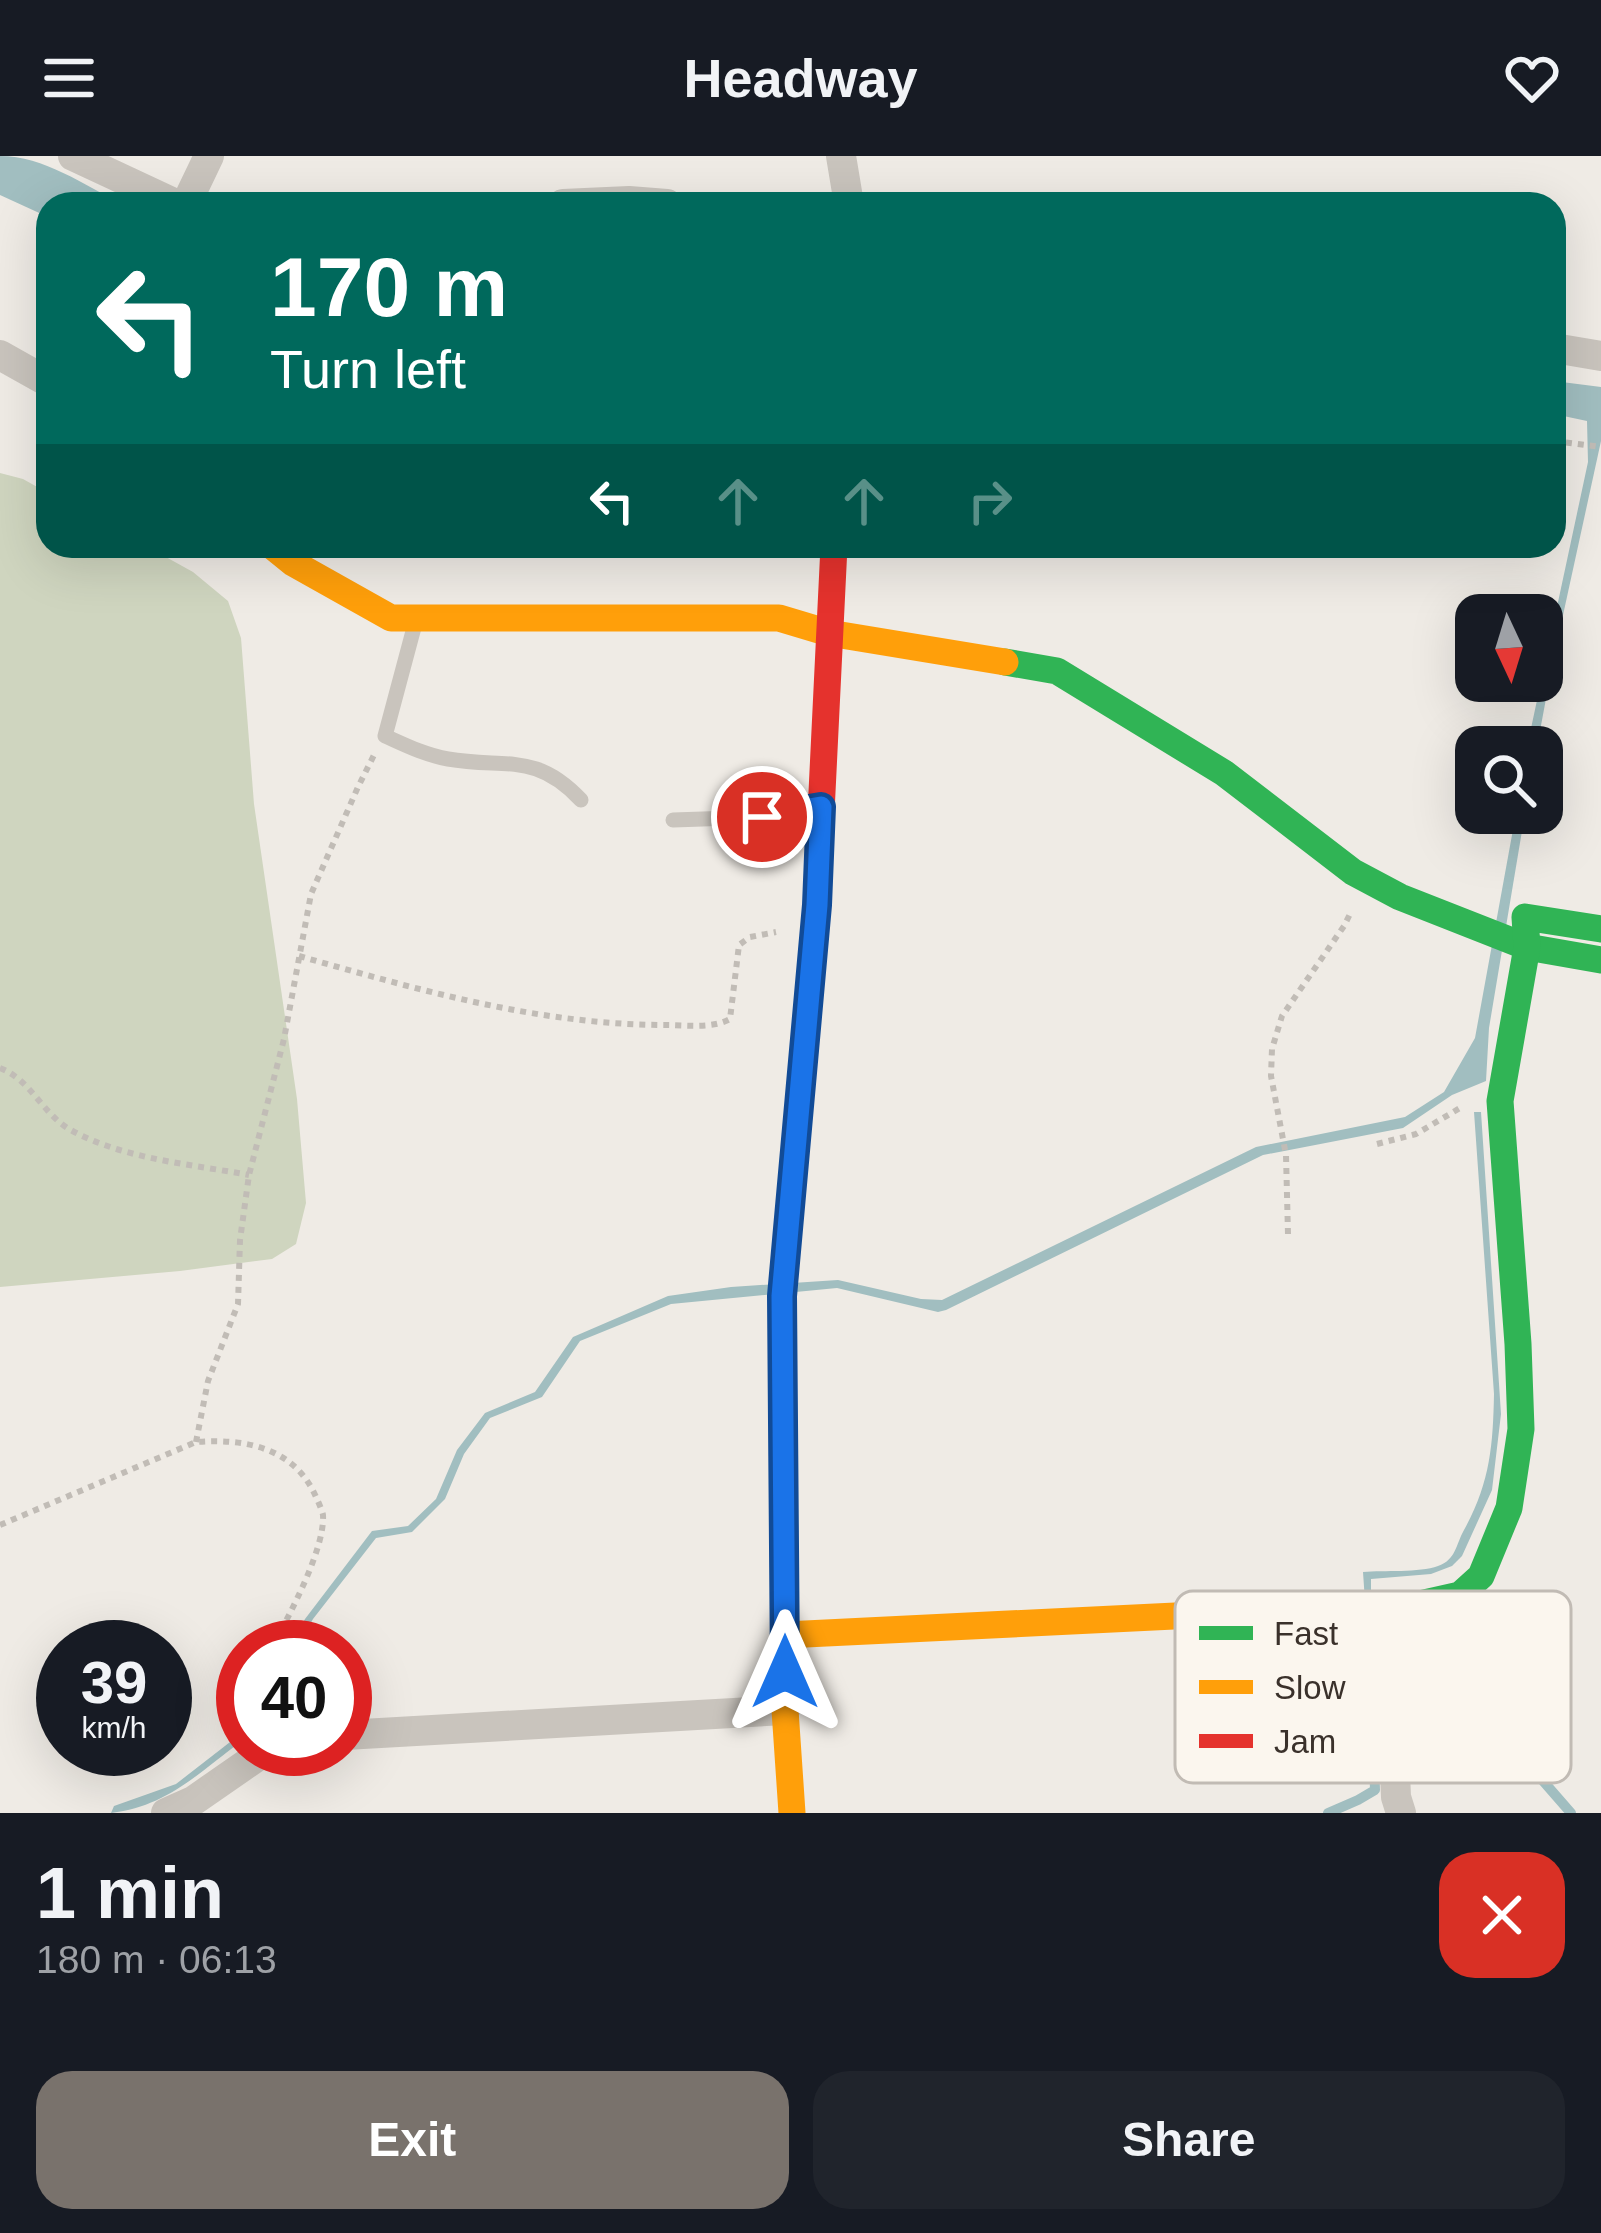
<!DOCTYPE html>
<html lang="en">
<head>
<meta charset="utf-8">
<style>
  :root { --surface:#171b24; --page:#20242c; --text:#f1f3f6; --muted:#9ea1a6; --accent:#79726c }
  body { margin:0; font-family:Helvetica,sans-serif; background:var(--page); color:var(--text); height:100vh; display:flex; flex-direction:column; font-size:45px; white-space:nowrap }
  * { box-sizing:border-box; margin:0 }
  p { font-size:39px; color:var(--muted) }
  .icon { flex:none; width:66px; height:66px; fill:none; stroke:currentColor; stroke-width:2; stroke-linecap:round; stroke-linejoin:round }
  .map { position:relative; height:1657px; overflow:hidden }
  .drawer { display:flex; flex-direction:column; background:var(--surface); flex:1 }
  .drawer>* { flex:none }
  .banner { position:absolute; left:36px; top:36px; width:1530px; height:366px; border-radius:36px; box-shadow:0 12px 48px #0002; background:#00695c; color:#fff; overflow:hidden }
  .needle { width:78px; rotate:176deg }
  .controls { position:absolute; left:1455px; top:438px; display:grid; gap:24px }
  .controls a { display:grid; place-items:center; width:108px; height:108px; border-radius:24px; background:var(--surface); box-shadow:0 12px 48px #0002; font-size:60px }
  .speed { position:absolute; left:36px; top:1464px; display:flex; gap:24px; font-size:60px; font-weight:700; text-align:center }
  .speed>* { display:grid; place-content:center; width:156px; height:156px; border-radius:50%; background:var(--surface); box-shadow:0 12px 48px #0002; line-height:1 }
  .speed small { font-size:30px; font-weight:400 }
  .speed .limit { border:18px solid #d22; background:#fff; color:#111 }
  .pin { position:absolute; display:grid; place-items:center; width:102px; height:102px; color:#fff; margin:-51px; border:6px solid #fff; border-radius:50%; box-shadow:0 3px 12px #0007 }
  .me { position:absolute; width:132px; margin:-66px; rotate:0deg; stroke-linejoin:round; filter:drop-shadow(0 0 9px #0008) }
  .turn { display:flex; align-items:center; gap:42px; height:252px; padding:0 36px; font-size:54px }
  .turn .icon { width:156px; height:156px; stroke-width:2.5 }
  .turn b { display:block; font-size:84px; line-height:102px }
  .lanes { display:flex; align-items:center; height:114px; padding:0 36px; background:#0003; justify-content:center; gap:60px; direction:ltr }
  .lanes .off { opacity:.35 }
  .round { display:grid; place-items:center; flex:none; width:126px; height:126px; border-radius:36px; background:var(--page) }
  .summary { display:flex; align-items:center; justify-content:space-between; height:204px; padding:0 36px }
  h1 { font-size:72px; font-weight:800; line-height:90px }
  .action { display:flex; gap:24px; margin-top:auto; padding:24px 36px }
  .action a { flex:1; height:138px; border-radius:36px; background:var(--accent); color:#fff; font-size:48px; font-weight:800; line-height:138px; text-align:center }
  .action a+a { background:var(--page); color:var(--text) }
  header { display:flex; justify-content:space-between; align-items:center; height:156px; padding:0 36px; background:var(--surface); font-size:54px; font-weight:800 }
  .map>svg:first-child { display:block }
  .green { fill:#cfd5bf }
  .water { fill:#a1bec0 }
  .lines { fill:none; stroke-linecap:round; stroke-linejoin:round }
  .stream { stroke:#a1bec0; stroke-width:10 }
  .path { stroke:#c1bcb6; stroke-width:6; stroke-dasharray:6 6; stroke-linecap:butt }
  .lane { stroke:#c9c4bd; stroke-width:15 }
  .street { stroke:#c9c4bd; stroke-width:30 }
  .fast { stroke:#30b455; stroke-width:27 }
  .slow { stroke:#ff9f0a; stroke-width:27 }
  .jam { stroke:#e5322d; stroke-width:27 }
  .route-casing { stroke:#114b97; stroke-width:30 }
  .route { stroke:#1a73e8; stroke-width:21 }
  .key { fill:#fbf6ee; stroke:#c1bbb4; stroke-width:3 }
  .key-label { font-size:33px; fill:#3a312b }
</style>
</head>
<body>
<header><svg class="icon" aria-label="menu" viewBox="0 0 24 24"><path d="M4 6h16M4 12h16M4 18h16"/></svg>Headway<svg class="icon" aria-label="heart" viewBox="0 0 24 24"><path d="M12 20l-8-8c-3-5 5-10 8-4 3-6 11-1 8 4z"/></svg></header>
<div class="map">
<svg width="1601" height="1657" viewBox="0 0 1601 1657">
  <rect width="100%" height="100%" fill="#efebe5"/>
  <!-- green -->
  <path class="green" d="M 0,317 L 23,323 L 48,337 L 48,390 L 146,390 L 193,416 L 228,445 L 241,482 L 254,648 L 297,943 L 306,1047 L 296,1088 L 272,1103 L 180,1115 L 0,1131 Z"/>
  <!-- water -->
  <g class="water">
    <path d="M 0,0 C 44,0 84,29 122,48 L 48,48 L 48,61 L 0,39 Z"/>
    <path d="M 1554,225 L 1601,231 L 1601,285 L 1553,505 L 1537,591 L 1527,591 L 1588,306 L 1587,265 L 1554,258 Z"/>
    <path d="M 1516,657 L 1525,657 L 1489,872 L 1486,925 L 1452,939 L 1403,972 L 1263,999 L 946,1154 L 938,1156 L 837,1132 L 671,1148 L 580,1185 L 542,1241 L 490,1262 L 464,1298 L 445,1343 L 412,1376 L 376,1382 L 313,1463 L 298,1491 L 290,1491 L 305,1463 L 372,1375 L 408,1370 L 436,1343 L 457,1294 L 485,1257 L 535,1236 L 573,1181 L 668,1140 L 731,1131 L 838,1124 L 921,1143 L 942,1144 L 1256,991 L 1405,961 L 1444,936 L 1475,882 Z"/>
    <path d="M 1474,956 L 1481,956 L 1501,1258 L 1492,1334 L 1462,1400 L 1452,1410 L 1431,1418 L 1371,1423 L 1371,1458 L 1366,1460 L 1363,1416 C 1384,1414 1419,1417 1438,1410 C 1456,1404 1456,1388 1464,1374 C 1490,1327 1493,1290 1494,1238 Z"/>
    <path d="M 243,1576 L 243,1584 C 198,1617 168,1650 111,1657 L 114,1650 L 176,1628 Z"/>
  </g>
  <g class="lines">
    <!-- stream -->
    <g class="stream">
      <path d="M 1454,1457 L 1504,1544 L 1537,1618 L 1571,1657"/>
      <path d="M 1328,1657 L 1358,1644 L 1375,1634 L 1369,1462"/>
    </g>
    <!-- path -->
    <g class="path">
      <path d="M 1554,285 L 1601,291"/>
      <path d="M 299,800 C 419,834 540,869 666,869 C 686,869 712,873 730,863 L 739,789 L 750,781 L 776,776"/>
      <path d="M 0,912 C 31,924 42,957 69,973 C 122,1003 190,1008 249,1019"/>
      <path d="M 1377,988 L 1416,978 L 1460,952"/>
      <path d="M 1288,1078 L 1286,999 L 1271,920 L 1272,893 L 1282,860 L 1344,770 L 1350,758"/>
      <path d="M 196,1286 L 208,1225 L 238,1148 L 240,1084 L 249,1019 L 284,883 L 311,738 L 358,631 L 375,597"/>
      <path d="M 0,1369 L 196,1286 C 245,1282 295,1292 316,1341 C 318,1345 322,1354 323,1359 C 325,1393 289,1460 272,1491"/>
      <path d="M 234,1579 C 229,1566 237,1554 243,1543"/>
    </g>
    <!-- lane -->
    <g class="lane">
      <path d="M 416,464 L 385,580 C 405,589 425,599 448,603 C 505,613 535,595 581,644"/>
      <path d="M 673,664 L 762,661 L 819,652"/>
    </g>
    <!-- street -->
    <g class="street">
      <path d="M 73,0 L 176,48"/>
      <path d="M 841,0 L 849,48"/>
      <path d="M 186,48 L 209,0"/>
      <path d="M 563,48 L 629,45 L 667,48"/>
      <path d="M 1554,192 L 1601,200"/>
      <path d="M 0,199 L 48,226"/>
      <path d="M 1388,1451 L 1396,1641 L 1401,1657"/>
      <path d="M 345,1579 L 785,1554"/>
      <path d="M 166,1657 L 193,1645 L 268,1593"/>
    </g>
    <!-- fast -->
    <g class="fast">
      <path d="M 1005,506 L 1057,515 L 1224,617 L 1353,716 L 1400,741 L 1527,791 L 1601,804"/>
      <path d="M 1420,1448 L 1460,1439 L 1481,1420 L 1509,1352 L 1521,1273 L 1518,1188 L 1500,945 L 1527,791 L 1525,761 L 1601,773"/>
    </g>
    <!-- slow -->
    <g class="slow">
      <path d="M 272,390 L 293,407 L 391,462 L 779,462 L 829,477 L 1005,506"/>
      <path d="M 785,1479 L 1420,1448"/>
      <path d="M 792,1657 L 785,1554 L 782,1140 L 816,759"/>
    </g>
    <!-- jam -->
    <path class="jam" d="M 816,759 L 834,390"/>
  </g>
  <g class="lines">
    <defs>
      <path id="route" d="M 762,661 L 821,651 L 817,749 L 782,1140 L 785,1516"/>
    </defs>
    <!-- route casing -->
    <use href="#route" class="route-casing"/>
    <!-- route -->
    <use href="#route" class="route"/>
  </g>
  <!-- legend -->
  <rect x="1175" y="1435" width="396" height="192" rx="18" class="key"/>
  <rect x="1199" y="1470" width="54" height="14" fill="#30b455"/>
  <rect x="1199" y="1524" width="54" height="14" fill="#ff9f0a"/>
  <rect x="1199" y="1578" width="54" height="14" fill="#e5322d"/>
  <g class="key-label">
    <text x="1274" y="1489">Fast</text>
    <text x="1274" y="1543">Slow</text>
    <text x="1274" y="1597">Jam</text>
  </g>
</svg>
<div class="controls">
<a><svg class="needle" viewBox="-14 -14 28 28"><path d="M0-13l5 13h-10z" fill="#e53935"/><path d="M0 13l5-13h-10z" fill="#9ea1a6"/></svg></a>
<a><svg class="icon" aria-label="search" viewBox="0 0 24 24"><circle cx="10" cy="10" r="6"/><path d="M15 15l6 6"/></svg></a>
</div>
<div class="speed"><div>39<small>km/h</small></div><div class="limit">40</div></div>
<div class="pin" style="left:762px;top:661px;background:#d93025"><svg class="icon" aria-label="arrive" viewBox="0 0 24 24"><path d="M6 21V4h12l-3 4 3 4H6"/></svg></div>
<svg class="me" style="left:785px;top:1516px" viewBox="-20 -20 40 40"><path d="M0-17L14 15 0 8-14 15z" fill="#1a73e8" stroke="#fff" stroke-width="4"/></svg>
<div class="banner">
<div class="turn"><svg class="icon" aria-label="left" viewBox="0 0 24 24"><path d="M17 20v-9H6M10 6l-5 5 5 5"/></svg><div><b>170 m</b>Turn left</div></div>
<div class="lanes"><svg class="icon" aria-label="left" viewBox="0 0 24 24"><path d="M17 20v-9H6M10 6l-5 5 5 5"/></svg><svg class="icon off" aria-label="ahead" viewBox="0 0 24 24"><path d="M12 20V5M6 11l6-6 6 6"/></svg><svg class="icon off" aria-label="ahead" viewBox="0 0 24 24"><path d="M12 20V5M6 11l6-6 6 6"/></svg><svg class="icon off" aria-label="right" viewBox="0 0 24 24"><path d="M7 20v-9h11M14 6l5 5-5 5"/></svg></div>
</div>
</div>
<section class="drawer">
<div class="summary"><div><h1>1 min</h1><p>180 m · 06:13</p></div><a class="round" style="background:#d93025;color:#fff"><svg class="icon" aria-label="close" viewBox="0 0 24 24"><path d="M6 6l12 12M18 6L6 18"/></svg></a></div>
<div class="action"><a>Exit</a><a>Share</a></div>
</section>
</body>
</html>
